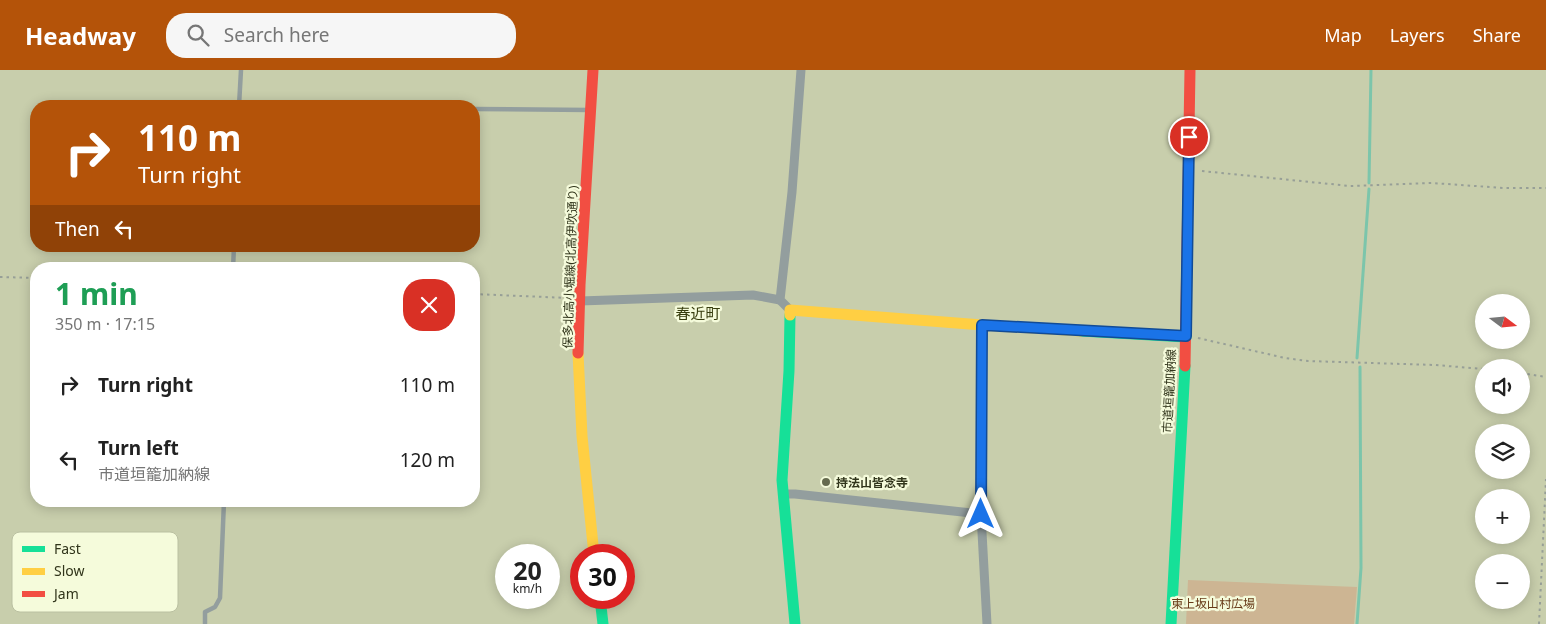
<!DOCTYPE html>
<html lang="en">
<head>
<meta charset="utf-8">
<style>
  :root { --surface:#fff; --page:#f6f6f6; --text:#222; --muted:#767676; --accent:#b45309 }
  body { margin:0; font-family:"Noto Sans","Noto Sans JP",sans-serif; background:var(--page); color:var(--text); height:100vh; display:flex; flex-direction:column; font-size:19px; white-space:nowrap }
  * { box-sizing:border-box; margin:0 }
  p { font-size:16px; color:var(--muted) }
  .icon { flex:none; width:28px; height:28px; fill:none; stroke:currentColor; stroke-width:2; stroke-linecap:round; stroke-linejoin:round }
  .map { position:relative; flex:1; overflow:hidden }
  .panel { position:absolute; left:30px; top:192px; width:450px; height:245px; display:flex; flex-direction:column; background:var(--surface); border-radius:20px; box-shadow:0 2px 12px #0003 }
  .panel>* { flex:none }
  .banner { position:absolute; left:30px; top:30px; width:450px; height:152px; border-radius:20px; box-shadow:0 2px 12px #0003; background:#b45309; color:#fff; overflow:hidden }
  .needle { width:32px; rotate:106deg }
  .fabs { position:absolute; left:1475px; top:224px; display:grid; gap:10px }
  .fabs a { display:grid; place-items:center; width:55px; height:55px; border-radius:50%; background:var(--surface); box-shadow:0 2px 12px #0003; font-size:25px }
  .speed { position:absolute; left:495px; top:474px; display:flex; gap:10px; font-size:25px; font-weight:700; text-align:center }
  .speed>* { display:grid; place-content:center; width:65px; height:65px; border-radius:50%; background:var(--surface); box-shadow:0 2px 12px #0003; line-height:1 }
  .speed small { font-size:12px; font-weight:400 }
  .speed .limit { border:8px solid #d22; background:#fff; color:#111 }
  .pin { position:absolute; display:grid; place-items:center; width:42px; height:42px; color:#fff; margin:-21px; border:2px solid #fff; border-radius:50%; box-shadow:0 1px 5px #0007 }
  .me { position:absolute; width:55px; margin:-28px; rotate:0deg; stroke-linejoin:round; filter:drop-shadow(0 0 4px #0008) }
  .turn { display:flex; align-items:center; gap:18px; height:105px; padding:0 25px; font-size:22px }
  .turn .icon { width:65px; height:65px; stroke-width:2.5 }
  .turn b { display:block; font-size:35px; line-height:42px }
  .then { display:flex; align-items:center; height:48px; padding:0 25px; background:#0003; gap:10px; font-size:19px }
  .round { display:grid; place-items:center; flex:none; width:52px; height:52px; border-radius:20px; background:var(--page) }
  .summary { display:flex; align-items:center; justify-content:space-between; height:85px; padding:0 25px }
  h1 { font-size:30px; font-weight:700; line-height:38px; color:#1e9e55 }
  ul { padding:0; list-style:none }
  li { display:flex; align-items:center; gap:15px; height:75px; padding:0 25px }
  li div { flex:1 }
  li b { display:block; font-size:19px }
  li em { font-style:normal }
  header { display:flex; align-items:center; gap:30px; box-sizing:border-box; height:70px; padding:0 25px; background:var(--accent); color:#fff }
  header strong { font-size:24px }
  nav { display:flex; gap:28px; margin-inline-start:auto; font-size:18px }
  .search { width:350px; height:45px; background:var(--page); display:flex; align-items:center; gap:12px; box-sizing:border-box; padding:0 18px; border-radius:20px; color:var(--muted); font-size:19px }
  .map>svg:first-child { display:block }
  .green { fill:#cdb593 }
  .lines { fill:none; stroke-linecap:round; stroke-linejoin:round }
  .stream { stroke:#7cc5ab; stroke-width:3 }
  .path { stroke:#979f97; stroke-width:2; stroke-dasharray:2.5 4; stroke-linecap:butt }
  .lane { stroke:#939e9e; stroke-width:4.5 }
  .street { stroke:#939e9e; stroke-width:9 }
  .fast { stroke:#16e098; stroke-width:11 }
  .slow { stroke:#ffcf43; stroke-width:11 }
  .jam { stroke:#f24e42; stroke-width:11 }
  .route-casing { stroke:#114b97; stroke-width:12 }
  .route { stroke:#1a73e8; stroke-width:9 }
  .poi-dot { fill:#666b4e; stroke:#f5fbdb; stroke-width:2 }
  .labels { text-anchor:middle; dominant-baseline:central; stroke-width:4.5; stroke-linejoin:round; paint-order:stroke }
  .street-label { font-size:12px; fill:#31351b; stroke:#f5fbdb }
  .poi-label { font-size:12px; font-weight:bold; fill:#31351b; stroke:#f5fbdb; text-anchor:start }
  .park-label { font-size:12px; fill:#673a17; stroke:#f5fbdb }
  .quarter-label { font-size:15px; fill:#363c0c; stroke:#f5fbdb }
  .key { fill:#f5fbdb; stroke:#bac0a1; stroke-width:1 }
  .key-label { font-size:14px; fill:#31351b }
</style>
</head>
<body>
<header>
<strong>Headway</strong>
<div class="search"><svg class="icon" aria-label="search" viewBox="0 0 24 24"><circle cx="10" cy="10" r="6"/><path d="M15 15l6 6"/></svg>Search here</div>
<nav><a>Map</a><a>Layers</a><a>Share</a></nav>
</header>
<div class="map">
<svg width="1546" height="554" viewBox="0 0 1546 554">
  <rect width="100%" height="100%" fill="#c8ceac"/>
  <!-- green -->
  <path class="green" d="M 1188,510 L 1357,517 L 1354,554 L 1186,554 Z"/>
  <g class="lines">
    <!-- stream -->
    <g class="stream">
      <path d="M 1369,113 L 1371,0"/>
      <path d="M 1357,288 L 1369,119"/>
      <path d="M 1357,554 L 1361,498 L 1360,297"/>
    </g>
    <!-- path -->
    <g class="path">
      <path d="M 1202,101 L 1350,116 L 1432,113 L 1504,118 L 1546,118"/>
      <path d="M 0,207 L 36,208"/>
      <path d="M 474,224 L 568,228"/>
      <path d="M 1198,268 L 1285,288 L 1308,291 L 1435,295 L 1484,299"/>
      <path d="M 1521,303 L 1546,307"/>
      <path d="M 1539,554 L 1546,409"/>
    </g>
    <!-- lane -->
    <g class="lane">
      <path d="M 239,36 L 241,0"/>
      <path d="M 474,39 L 590,40"/>
      <path d="M 233,199 L 234,176"/>
      <path d="M 205,554 L 205,542 L 215,537 L 220,528 L 224,431"/>
    </g>
    <!-- street -->
    <g class="street">
      <path d="M 580,231 L 753,225 L 780,230"/>
      <path d="M 790,240 L 780,230 L 792,122 L 801,0"/>
      <path d="M 982,255 L 981,444 L 987,554"/>
      <path d="M 784,424 L 795,424 L 981,444"/>
    </g>
    <!-- fast -->
    <g class="fast">
      <path d="M 790,245 L 789,301 L 782,410 L 795,554"/>
      <path d="M 1081,261 L 1186,267"/>
      <path d="M 600,528 L 603,554"/>
      <path d="M 1171,554 L 1185,296"/>
    </g>
    <!-- slow -->
    <g class="slow">
      <path d="M 790,245 L 790,240 L 982,255 L 1081,261"/>
      <path d="M 578,283 L 582,366 L 594,485"/>
    </g>
    <!-- jam -->
    <g class="jam">
      <path d="M 578,283 L 580,215 L 593,0"/>
      <path d="M 1185,296 L 1190,0"/>
    </g>
  </g>
  <g class="lines">
    <defs>
      <path id="route" d="M 981,444 L 982,255 L 1186,266 L 1189,67"/>
    </defs>
    <!-- route casing -->
    <use href="#route" class="route-casing"/>
    <!-- route -->
    <use href="#route" class="route"/>
  </g>
  <!-- markers -->
  <circle class="poi-dot" cx="826" cy="412" r="5"/>
  <g class="labels">
    <!-- street labels -->
    <g class="street-label">
      <text transform="translate(570 197) rotate(-88)">保多北高小堀線(北高伊吹通り)</text>
      <text transform="translate(1169 321) rotate(-87)">市道垣籠加納線</text>
    </g>
    <!-- poi labels -->
    <g class="poi-label">
      <text x="836" y="412">持法山皆念寺</text>
    </g>
    <!-- park labels -->
    <g class="park-label">
      <text x="1213" y="533">東上坂山村広場</text>
    </g>
    <!-- quarter labels -->
    <g class="quarter-label">
      <text x="698" y="243">春近町</text>
    </g>
  </g>
  <!-- legend -->
  <rect x="12" y="462" width="166" height="80" rx="8" class="key"/>
  <rect x="22" y="476" width="23" height="6" fill="#16e098"/>
  <rect x="22" y="498" width="23" height="7" fill="#ffcf43"/>
  <rect x="22" y="521" width="23" height="6" fill="#f24e42"/>
  <g class="key-label">
    <text x="54" y="484">Fast</text>
    <text x="54" y="506">Slow</text>
    <text x="54" y="529">Jam</text>
  </g>
</svg>
<div class="fabs">
<a><svg class="needle" viewBox="-14 -14 28 28"><path d="M0-13l5 13h-10z" fill="#e53935"/><path d="M0 13l5-13h-10z" fill="#767676"/></svg></a>
<a><svg class="icon" aria-label="sound" viewBox="0 0 24 24"><path d="M4 9h4l5-4v14l-5-4H4zM17 9q2 3 0 6"/></svg></a>
<a><svg class="icon" aria-label="layers" viewBox="0 0 24 24"><path d="M12 4l9 5-9 5-9-5zM3 14l9 5 9-5"/></svg></a>
<a>+</a>
<a>−</a>
</div>
<div class="speed"><div>20<small>km/h</small></div><div class="limit">30</div></div>
<div class="pin" style="left:1189px;top:67px;background:#d93025"><svg class="icon" aria-label="arrive" viewBox="0 0 24 24"><path d="M6 21V4h12l-3 4 3 4H6"/></svg></div>
<svg class="me" style="left:981px;top:444px" viewBox="-20 -20 40 40"><path d="M0-17L14 15 0 8-14 15z" fill="#1a73e8" stroke="#fff" stroke-width="4"/></svg>
<div class="banner">
<div class="turn"><svg class="icon" aria-label="right" viewBox="0 0 24 24"><path d="M7 20v-9h11M14 6l5 5-5 5"/></svg><div><b>110 m</b>Turn right</div></div>
<div class="then">Then<svg class="icon" aria-label="left" viewBox="0 0 24 24"><path d="M17 20v-9H6M10 6l-5 5 5 5"/></svg></div>
</div>
<section class="panel">
<div class="summary"><div><h1>1 min</h1><p>350 m · 17:15</p></div><a class="round" style="background:#d93025;color:#fff"><svg class="icon" aria-label="close" viewBox="0 0 24 24"><path d="M6 6l12 12M18 6L6 18"/></svg></a></div>
<ul>
<li><svg class="icon" aria-label="right" viewBox="0 0 24 24"><path d="M7 20v-9h11M14 6l5 5-5 5"/></svg><div><b>Turn right</b></div><em>110 m</em></li>
<li><svg class="icon" aria-label="left" viewBox="0 0 24 24"><path d="M17 20v-9H6M10 6l-5 5 5 5"/></svg><div><b>Turn left</b><p>市道垣籠加納線</p></div><em>120 m</em></li>
</ul>
</section>
</div>
</body>
</html>
